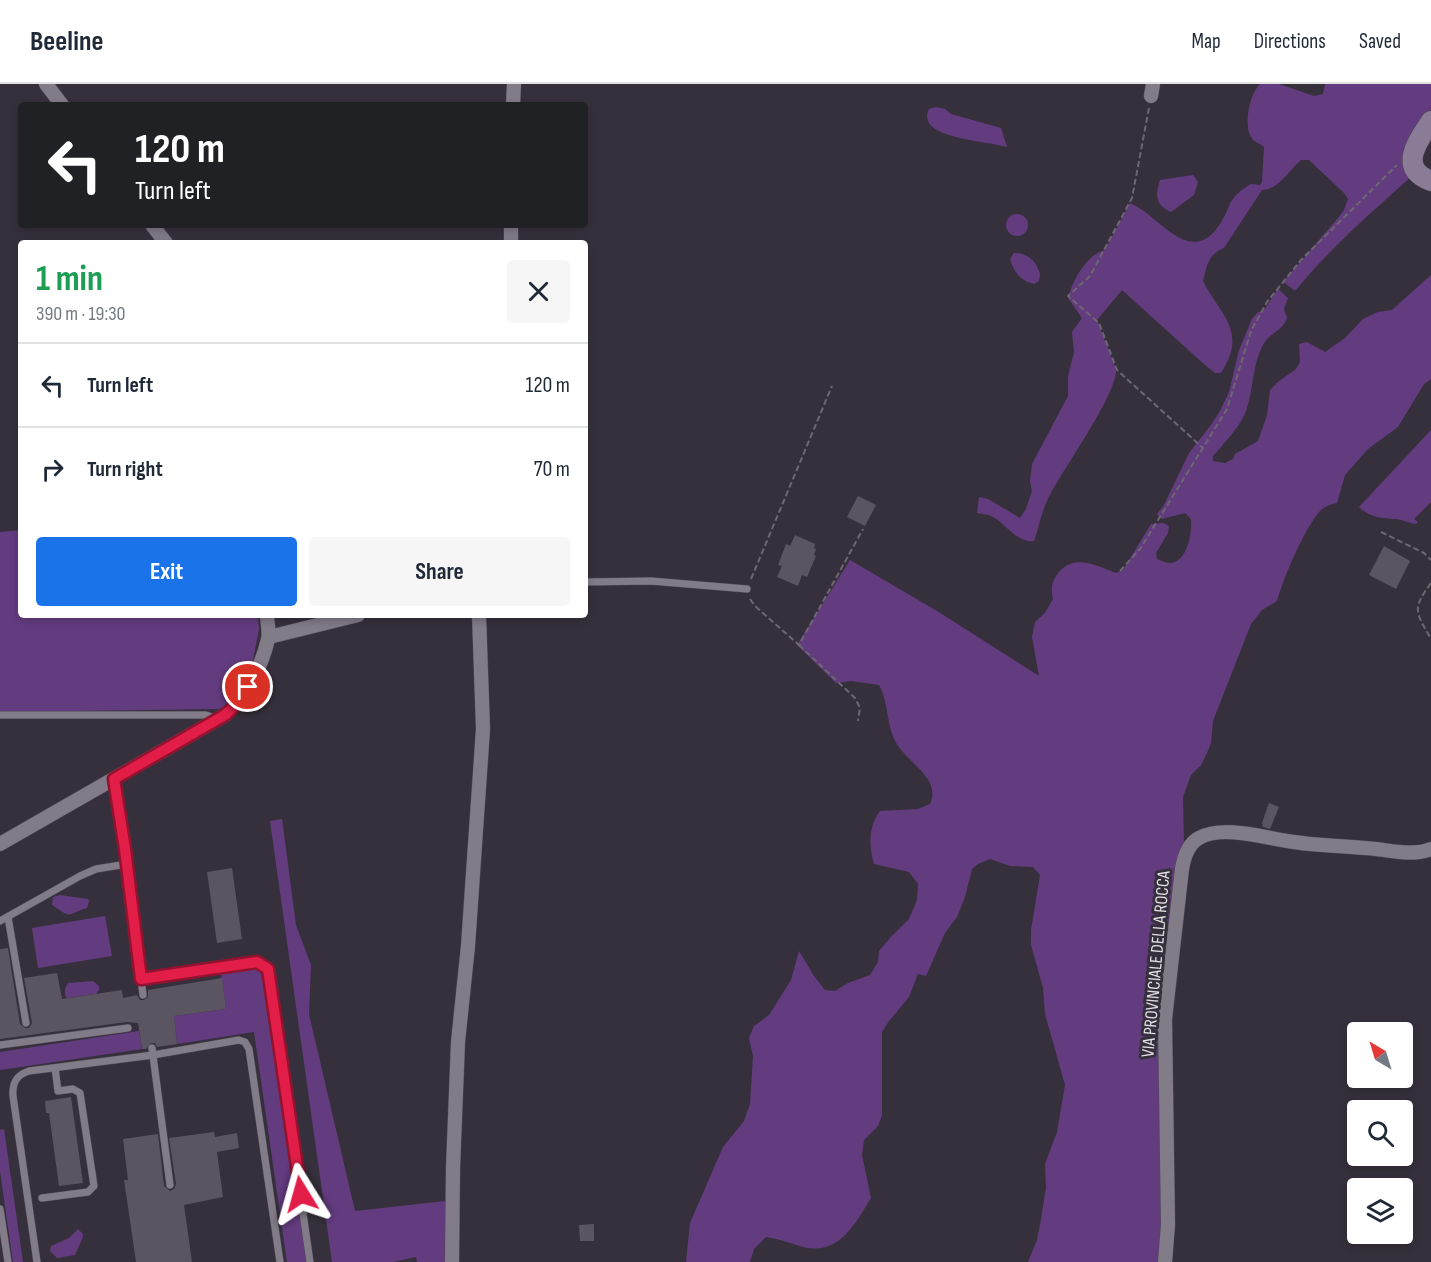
<!DOCTYPE html>
<html lang="en">
<head>
<meta charset="utf-8">
<style>
  :root { --surface:#fff; --page:#f6f6f7; --text:#1f2937; --muted:#747a83; --line:#e0e1e3; --accent:#1a73e8 }
  body { margin:0; font-family:"Sofia Sans Condensed",sans-serif; background:var(--page); color:var(--text); height:100vh; display:flex; flex-direction:column; font-size:22px; white-space:nowrap }
  * { box-sizing:border-box; margin:0 }
  p { font-size:20px; color:var(--muted) }
  .icon { flex:none; width:33px; height:33px; fill:none; stroke:currentColor; stroke-width:2; stroke-linecap:round; stroke-linejoin:round }
  .map { position:relative; flex:1; overflow:hidden }
  .side { position:absolute; left:18px; top:156px; width:570px; height:378px; display:flex; flex-direction:column; background:var(--surface); border-radius:6px; box-shadow:0 3px 9px #0003 }
  .side>* { flex:none }
  .guide { position:absolute; left:18px; top:18px; width:570px; height:126px; border-radius:6px; box-shadow:0 3px 9px #0003; background:#202124; color:#fff; overflow:hidden }
  .needle { width:39px; rotate:322deg }
  .controls { position:absolute; left:1347px; top:938px; display:grid; gap:12px }
  .controls a { display:grid; place-items:center; width:66px; height:66px; border-radius:6px; background:var(--surface); box-shadow:0 3px 9px #0003; font-size:30px }
  .pin { position:absolute; display:grid; place-items:center; width:51px; height:51px; color:#fff; margin:-26px; border:3px solid #fff; border-radius:50%; box-shadow:0 2px 6px #0007 }
  .me { position:absolute; width:66px; margin:-33px; rotate:352deg; stroke-linejoin:round; filter:drop-shadow(0 0 4px #0008) }
  .turn { display:flex; align-items:center; gap:21px; height:126px; padding:0 18px; font-size:27px }
  .turn .icon { width:78px; height:78px; stroke-width:2.5 }
  .turn b { display:block; font-size:42px; line-height:51px }
  .round { display:grid; place-items:center; flex:none; width:63px; height:63px; border-radius:6px; background:var(--page) }
  .head { display:flex; align-items:center; justify-content:space-between; height:102px; padding:0 18px }
  h1 { font-size:36px; font-weight:700; line-height:45px; color:#1e9e55 }
  .cta { display:flex; gap:12px; margin-top:auto; padding:12px 18px }
  .cta a { flex:1; height:69px; border-radius:6px; background:var(--accent); color:#fff; font-size:24px; font-weight:700; line-height:69px; text-align:center }
  .cta a+a { background:var(--page); color:var(--text) }
  ul { padding:0; list-style:none }
  li { display:flex; align-items:center; gap:18px; height:84px; padding:0 18px; border-top:2px solid var(--line) }
  li div { flex:1 }
  li b { display:block; font-size:22px }
  li em { font-style:normal }
  header { display:flex; align-items:center; gap:36px; box-sizing:border-box; height:84px; padding:0 30px; background:var(--surface); border-bottom:2px solid var(--line) }
  header strong { font-size:28px }
  nav { display:flex; gap:33px; margin-inline-start:auto; font-size:21px }
  .map>svg:first-child { display:block }
  .green { fill:#633c80 }
  .building { fill:#5b5461 }
  .lines { fill:none; stroke-linecap:round; stroke-linejoin:round }
  .lane-casing { stroke:#514c56; stroke-width:8 }
  .street-casing { stroke:#514c56; stroke-width:15 }
  .secondary-casing { stroke:#514c56; stroke-width:21 }
  .path { stroke:#6c6771; stroke-width:2; stroke-dasharray:6 3; stroke-linecap:butt }
  .lane { stroke:#827b88; stroke-width:7 }
  .street { stroke:#827b88; stroke-width:14 }
  .secondary { stroke:#8a7b96; stroke-width:20 }
  .route-casing { stroke:#92132f; stroke-width:15 }
  .route { stroke:#e11d48; stroke-width:10 }
  .labels { text-anchor:middle; dominant-baseline:central; stroke-width:6; stroke-linejoin:round; paint-order:stroke }
  .street-label { font-size:18px; fill:#e4e0e8; stroke:#36303c }
</style>
</head>
<body>
<header>
<strong>Beeline</strong>
<nav><a>Map</a><a>Directions</a><a>Saved</a></nav>
</header>
<div class="map">
<svg width="1431" height="1178" viewBox="0 0 1431 1178">
  <rect width="100%" height="100%" fill="#36303c"/>
  <!-- green -->
  <g class="green">
    <path d="M 1260,0 L 1279,0 L 1314,12 L 1323,10 L 1325,0 L 1431,0 L 1431,25 L 1419,45 L 1413,91 C 1372,128 1331,163 1296,206 L 1294,206 L 1283,198 L 1338,134 L 1344,126 L 1348,115 L 1344,109 L 1309,76 L 1301,76 C 1288,87 1280,105 1262,106 L 1224,164 C 1208,170 1207,182 1203,197 C 1221,232 1248,247 1221,289 L 1215,289 L 1205,281 L 1122,206 L 1097,236 L 1116,285 C 1118,310 1060,389 1047,417 C 1041,429 1039,444 1034,457 C 1017,460 1005,438 991,432 C 987,430 981,430 977,429 L 979,413 L 988,415 L 1020,434 L 1026,425 L 1032,407 L 1030,397 L 1032,380 L 1068,312 L 1068,292 L 1074,268 L 1072,248 L 1082,234 L 1068,214 C 1073,196 1086,171 1105,166 L 1130,119 C 1149,127 1161,144 1178,153 C 1201,166 1215,151 1225,131 C 1228,126 1229,119 1233,115 C 1237,109 1244,104 1251,100 L 1260,101 L 1262,98 L 1264,63 C 1259,59 1252,57 1250,51 C 1244,38 1250,9 1260,0 Z"/>
    <path d="M 936,23 L 945,25 L 951,30 L 1001,44 L 1007,63 C 990,57 914,55 929,25 Z"/>
    <path d="M 1193,91 L 1198,98 L 1194,111 L 1171,128 C 1155,121 1155,111 1160,96 Z"/>
    <circle cx="1017" cy="141" r="11"/>
    <path d="M 1014,169 C 1028,169 1036,177 1040,190 L 1039,197 L 1034,200 C 1020,197 1014,188 1010,175 Z"/>
    <path d="M 1431,191 L 1431,295 L 1424,300 L 1398,343 L 1368,365 L 1345,391 L 1337,419 C 1331,420 1325,422 1320,427 C 1304,445 1284,493 1277,517 L 1262,526 L 1251,540 L 1213,637 L 1211,659 L 1207,669 L 1201,681 L 1191,691 L 1183,713 L 1184,765 L 1165,900 L 1163,1178 L 1028,1178 L 1037,1156 L 1041,1135 L 1046,1104 L 1045,1080 L 1057,1048 L 1065,1001 L 1045,930 L 1043,904 L 1031,861 L 1031,846 L 1040,791 L 1033,783 L 1010,782 L 990,775 L 978,780 L 972,785 L 965,813 L 957,833 L 945,849 L 926,892 L 918,890 L 909,913 L 889,937 L 882,948 L 882,1031 L 878,1042 L 864,1056 L 862,1071 L 871,1114 C 855,1140 839,1172 803,1163 C 790,1159 779,1155 766,1153 L 754,1165 L 750,1178 L 686,1178 L 690,1139 L 723,1063 L 744,1037 L 750,1020 L 753,972 L 749,954 L 754,942 L 769,931 L 791,896 L 799,867 L 814,892 L 825,906 L 835,907 L 848,899 L 870,891 L 878,878 L 879,867 L 890,854 L 909,835 L 917,816 L 918,800 L 909,788 L 874,780 C 869,762 868,743 880,727 L 918,725 L 930,720 C 941,695 911,681 899,663 C 885,644 890,620 879,601 L 851,597 L 836,599 L 797,561 L 850,476 L 937,527 L 1039,592 L 1032,553 L 1035,538 L 1045,529 L 1053,515 C 1051,506 1051,500 1056,492 C 1072,468 1095,481 1116,489 L 1123,486 L 1151,440 L 1163,439 L 1169,442 L 1168,449 L 1156,469 L 1157,475 C 1162,477 1169,481 1175,478 C 1189,472 1192,447 1191,435 L 1185,429 L 1162,435 L 1157,430 L 1164,421 L 1189,369 L 1211,341 L 1220,327 L 1229,308 L 1239,266 L 1252,235 L 1257,229 L 1264,226 L 1278,205 L 1288,214 L 1284,225 L 1287,234 C 1282,248 1270,248 1263,261 C 1252,281 1254,305 1246,327 C 1241,341 1223,361 1213,372 L 1213,377 L 1225,379 L 1233,375 L 1235,370 L 1258,357 L 1267,331 L 1270,306 L 1278,298 L 1296,285 L 1300,278 L 1299,260 L 1307,258 L 1325,268 L 1345,254 L 1363,235 L 1378,228 L 1392,226 Z"/>
    <path d="M 1431,346 L 1431,418 L 1414,435 L 1418,438 L 1416,440 C 1409,439 1403,436 1396,435 C 1382,434 1370,434 1359,423 Z"/>
    <path d="M 21,446 L 21,531 L 258,531 L 259,545 L 253,576 L 233,612 L 227,620 L 219,625 L 0,628 L 0,448 Z"/>
    <path d="M 282,735 L 296,841 L 311,881 L 309,930 L 355,1127 L 446,1117 L 446,1178 L 417,1178 L 416,1173 L 393,1178 L 332,1178 L 270,737 Z"/>
    <path d="M 60,811 L 88,815 L 89,817 L 87,824 C 65,831 73,835 52,821 L 53,813 Z"/>
    <path d="M 105,832 L 112,872 L 38,884 L 32,844 Z"/>
    <path d="M 259,884 L 263,887 L 307,1178 L 287,1178 L 254,948 L 177,960 L 174,932 L 226,925 L 221,889 Z"/>
    <path d="M 93,897 L 99,902 L 99,906 L 96,910 L 67,914 C 63,909 65,904 68,899 Z"/>
    <path d="M 139,947 L 142,965 L 0,986 L 0,968 Z"/>
    <path d="M 4,1045 L 23,1178 L 13,1178 L 0,1087 L 0,1046 Z"/>
    <path d="M 78,1145 L 83,1150 L 83,1153 L 75,1171 L 57,1174 L 50,1167 L 51,1162 L 69,1154 Z"/>
  </g>
  <!-- building -->
  <g class="building">
    <path d="M 858,412 L 876,421 L 865,442 L 847,433 Z"/>
    <path d="M 795,451 L 815,460 L 814,464 L 816,465 L 814,471 L 816,472 L 807,493 L 802,491 L 798,502 L 777,493 L 782,482 L 778,481 L 786,460 L 790,462 Z"/>
    <path d="M 1384,462 L 1410,477 L 1396,505 L 1369,491 Z"/>
    <path d="M 1269,719 L 1279,723 L 1270,745 L 1263,743 L 1262,739 Z"/>
    <path d="M 232,784 L 242,855 L 217,859 L 207,788 Z"/>
    <path d="M 8,864 L 20,940 L 25,944 L 29,944 L 32,939 L 24,894 L 57,889 L 62,915 L 122,906 L 123,914 L 137,911 L 140,916 L 144,916 L 148,913 L 148,906 L 222,894 L 226,925 L 174,932 L 177,960 L 157,963 L 155,959 L 151,959 L 146,965 L 142,965 L 138,939 L 127,938 L 0,955 L 0,865 Z"/>
    <path d="M 71,1013 L 83,1099 L 59,1102 L 49,1029 L 46,1029 L 45,1017 Z"/>
    <path d="M 214,1048 L 215,1053 L 237,1049 L 239,1064 L 217,1068 L 223,1113 L 184,1121 L 192,1178 L 136,1178 L 124,1096 L 128,1096 L 123,1055 L 158,1050 L 164,1102 L 170,1107 L 174,1105 L 176,1100 L 169,1054 Z"/>
    <path d="M 594,1140 L 594,1157 L 580,1157 L 579,1141 Z"/>
  </g>
  <g class="lines">
    <defs>
      <g id="lane">
        <path d="M 585,498 L 651,497 L 747,505"/>
        <path d="M 0,631 L 206,631 L 218,635"/>
        <path d="M 114,695 L 125,765 L 143,911"/>
        <path d="M 8,833 L 26,939"/>
        <path d="M 0,837 L 80,792 L 96,785 L 127,780"/>
        <path d="M 141,895 L 257,878 L 268,885 L 310,1178"/>
        <path d="M 0,961 L 128,944"/>
        <path d="M 152,964 L 170,1101"/>
        <path d="M 42,1114 L 88,1108 L 94,1102 L 80,1009 L 73,1005 L 58,1007 L 55,984"/>
        <path d="M 0,1125 L 8,1178"/>
        <path d="M 37,1178 L 13,1012 C 12,999 16,991 29,987 L 153,971 L 239,956 L 245,958 L 249,965 L 280,1178"/>
      </g>
      <g id="street">
        <path d="M 46,0 L 62,21"/>
        <path d="M 1151,12 L 1153,0"/>
        <path d="M 513,21 L 514,0"/>
        <path d="M 152,141 L 166,159"/>
        <path d="M 511,159 L 511,141"/>
        <path d="M 269,553 L 358,531"/>
        <path d="M 0,760 L 225,631 C 246,611 262,583 268,555 C 270,548 267,539 267,531"/>
        <path d="M 452,1178 L 453,1084 L 458,958 L 468,862 L 483,645 L 479,531"/>
        <path d="M 1165,1178 L 1168,1141 L 1165,935 L 1182,785 C 1184,773 1188,760 1199,754 C 1223,740 1268,755 1294,758 C 1321,762 1349,762 1376,765 C 1394,767 1415,772 1431,765"/>
      </g>
      <path id="secondary" d="M 1431,37 C 1418,57 1397,84 1431,97"/>
    </defs>
    <!-- lane casing -->
    <use href="#lane" class="lane-casing"/>
    <!-- street casing -->
    <use href="#street" class="street-casing"/>
    <!-- secondary casing -->
    <use href="#secondary" class="secondary-casing"/>
    <!-- path -->
    <g class="path">
      <path d="M 1149,24 L 1132,114 L 1090,192 L 1068,212 L 1099,239 L 1117,286 L 1203,364"/>
      <path d="M 1381,448 L 1424,469 L 1431,476"/>
      <path d="M 1120,487 L 1140,465 L 1227,325 L 1251,247 L 1267,218 L 1301,176 L 1397,81"/>
      <path d="M 751,495 L 832,302"/>
      <path d="M 1431,499 C 1412,525 1415,527 1431,555"/>
      <path d="M 750,515 L 755,522 L 799,561 L 863,445"/>
      <path d="M 799,561 L 855,614 L 860,624 L 858,637"/>
    </g>
    <!-- lane -->
    <use href="#lane" class="lane"/>
    <!-- street -->
    <use href="#street" class="street"/>
    <!-- secondary -->
    <use href="#secondary" class="secondary"/>
  </g>
  <g class="lines">
    <defs>
      <path id="route" d="M 248,603 L 238,619 L 225,631 L 114,695 L 125,765 L 141,895 L 257,878 L 268,885 L 301,1110"/>
    </defs>
    <!-- route casing -->
    <use href="#route" class="route-casing"/>
    <!-- route -->
    <use href="#route" class="route"/>
  </g>
  <g class="labels">
    <!-- street labels -->
    <g class="street-label">
      <text transform="translate(1156 880) rotate(-85)">VIA PROVINCIALE DELLA ROCCA</text>
    </g>
  </g>
</svg>
<div class="controls">
<a><svg class="needle" viewBox="-14 -14 28 28"><path d="M0-13l5 13h-10z" fill="#e53935"/><path d="M0 13l5-13h-10z" fill="#747a83"/></svg></a>
<a><svg class="icon" aria-label="search" viewBox="0 0 24 24"><circle cx="10" cy="10" r="6"/><path d="M15 15l6 6"/></svg></a>
<a><svg class="icon" aria-label="layers" viewBox="0 0 24 24"><path d="M12 4l9 5-9 5-9-5zM3 14l9 5 9-5"/></svg></a>
</div>
<div class="pin" style="left:248px;top:603px;background:#d93025"><svg class="icon" aria-label="arrive" viewBox="0 0 24 24"><path d="M6 21V4h12l-3 4 3 4H6"/></svg></div>
<svg class="me" style="left:301px;top:1110px" viewBox="-20 -20 40 40"><path d="M0-17L14 15 0 8-14 15z" fill="#e11d48" stroke="#fff" stroke-width="4"/></svg>
<div class="guide">
<div class="turn"><svg class="icon" aria-label="left" viewBox="0 0 24 24"><path d="M17 20v-9H6M10 6l-5 5 5 5"/></svg><div><b>120 m</b>Turn left</div></div>
</div>
<section class="side">
<div class="head"><div><h1>1 min</h1><p>390 m · 19:30</p></div><a class="round"><svg class="icon" aria-label="close" viewBox="0 0 24 24"><path d="M6 6l12 12M18 6L6 18"/></svg></a></div>
<ul>
<li><svg class="icon" aria-label="left" viewBox="0 0 24 24"><path d="M17 20v-9H6M10 6l-5 5 5 5"/></svg><div><b>Turn left</b></div><em>120 m</em></li>
<li><svg class="icon" aria-label="right" viewBox="0 0 24 24"><path d="M7 20v-9h11M14 6l5 5-5 5"/></svg><div><b>Turn right</b></div><em>70 m</em></li>
</ul>
<div class="cta"><a>Exit</a><a>Share</a></div>
</section>
</div>
</body>
</html>
